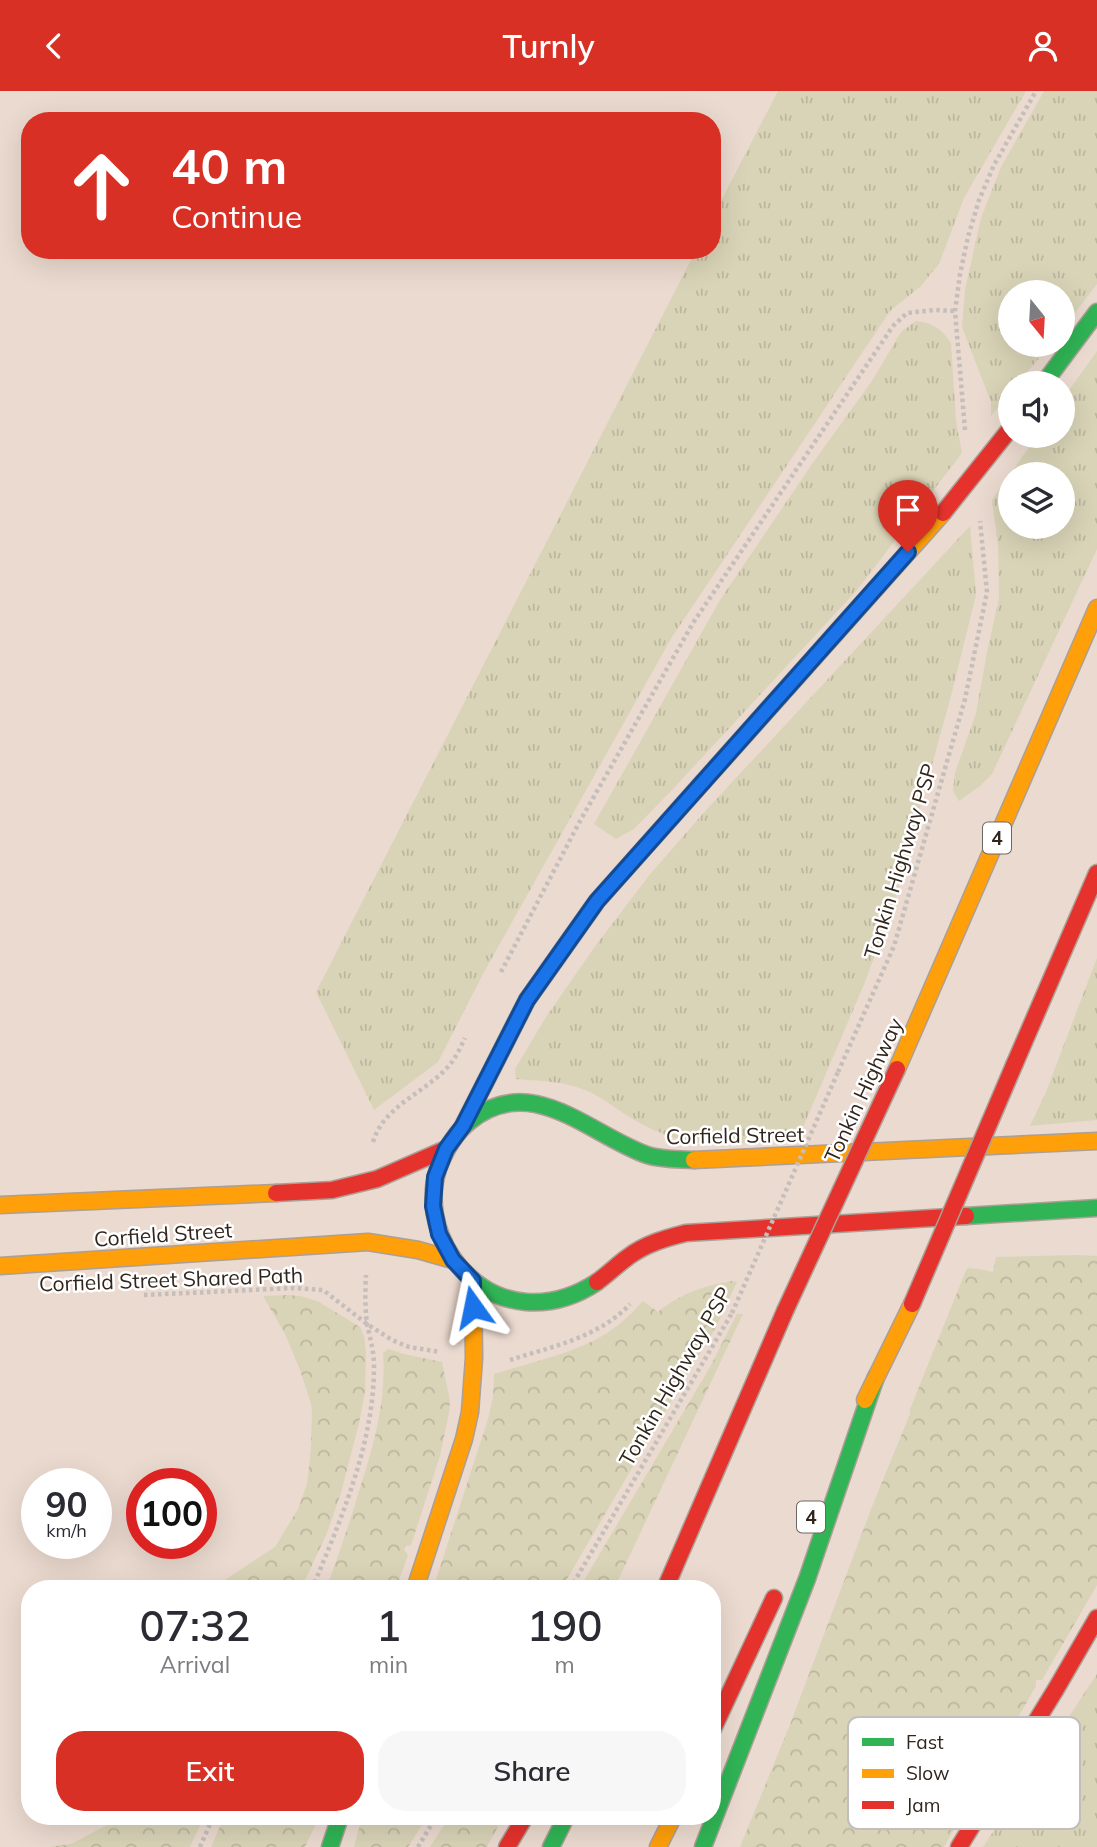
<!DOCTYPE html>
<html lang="en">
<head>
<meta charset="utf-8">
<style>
  :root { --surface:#fff; --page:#f7f7f7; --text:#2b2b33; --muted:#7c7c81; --accent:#d93025 }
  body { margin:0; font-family:Mulish,sans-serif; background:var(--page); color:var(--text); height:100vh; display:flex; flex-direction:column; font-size:26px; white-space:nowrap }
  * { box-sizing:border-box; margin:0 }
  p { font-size:23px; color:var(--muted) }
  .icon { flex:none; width:38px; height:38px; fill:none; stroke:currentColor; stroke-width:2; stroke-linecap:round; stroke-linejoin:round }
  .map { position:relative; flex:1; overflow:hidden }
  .drawer { position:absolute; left:21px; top:1489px; width:700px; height:245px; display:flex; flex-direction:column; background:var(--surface); border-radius:28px; box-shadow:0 7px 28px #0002 }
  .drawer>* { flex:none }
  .hud { position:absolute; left:21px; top:21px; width:700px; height:147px; border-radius:28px; box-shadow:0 7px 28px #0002; background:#d93025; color:#fff; overflow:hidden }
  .needle { width:46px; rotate:162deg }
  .controls { position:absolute; left:998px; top:189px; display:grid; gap:14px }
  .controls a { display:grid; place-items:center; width:77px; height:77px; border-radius:50%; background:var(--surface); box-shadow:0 7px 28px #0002; font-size:35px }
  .speed { position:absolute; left:21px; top:1377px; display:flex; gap:14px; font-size:35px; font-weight:700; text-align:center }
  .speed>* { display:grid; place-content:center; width:91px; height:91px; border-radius:50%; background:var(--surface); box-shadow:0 7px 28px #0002; line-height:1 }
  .speed small { font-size:18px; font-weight:400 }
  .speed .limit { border:10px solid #d22; background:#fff; color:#111 }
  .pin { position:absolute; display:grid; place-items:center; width:60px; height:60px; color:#fff; margin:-72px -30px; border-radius:50% 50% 50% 0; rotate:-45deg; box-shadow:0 0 7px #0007 }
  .pin .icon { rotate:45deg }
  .me { position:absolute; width:77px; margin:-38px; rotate:348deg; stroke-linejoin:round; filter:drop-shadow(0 0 5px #0008) }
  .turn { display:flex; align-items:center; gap:24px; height:147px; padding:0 35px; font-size:32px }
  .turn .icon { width:91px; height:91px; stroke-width:2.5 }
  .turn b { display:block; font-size:49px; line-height:60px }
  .eta { display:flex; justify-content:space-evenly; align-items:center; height:119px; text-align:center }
  .eta b { font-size:42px; font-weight:600; line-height:49px }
  .cta { display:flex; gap:14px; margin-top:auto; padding:14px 35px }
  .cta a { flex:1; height:80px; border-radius:28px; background:var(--accent); color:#fff; font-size:28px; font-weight:600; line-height:80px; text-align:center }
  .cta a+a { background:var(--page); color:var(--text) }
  header { display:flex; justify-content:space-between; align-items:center; height:91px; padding:0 35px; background:var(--accent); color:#fff; font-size:32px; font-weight:600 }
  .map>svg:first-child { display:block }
  .grass { fill:url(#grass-tufts) }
  .forest { fill:url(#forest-crowns) }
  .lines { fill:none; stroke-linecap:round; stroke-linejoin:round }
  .fast-casing { stroke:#ab9f96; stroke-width:19 }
  .slow-casing { stroke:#ab9f96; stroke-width:19 }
  .jam-casing { stroke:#ab9f96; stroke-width:19 }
  .path { stroke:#c6bebb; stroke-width:4.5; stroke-dasharray:3.5 3.5; stroke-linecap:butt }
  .fast { stroke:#30b455; stroke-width:16 }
  .slow { stroke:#ff9f0a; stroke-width:16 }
  .jam { stroke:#e5322d; stroke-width:16 }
  .jam-bridge-casing { stroke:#ab9f96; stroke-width:19; stroke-linecap:butt }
  .path-bridge { stroke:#c6bebb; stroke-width:4.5; stroke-dasharray:3.5 3.5; stroke-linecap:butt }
  .jam-bridge { stroke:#e5322d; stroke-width:16 }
  .route-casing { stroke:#114b97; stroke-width:18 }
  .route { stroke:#1a73e8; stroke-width:12 }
  .labels { text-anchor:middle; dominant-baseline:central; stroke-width:5; stroke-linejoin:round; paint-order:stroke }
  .shield { fill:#fff; stroke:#6f6762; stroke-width:2 }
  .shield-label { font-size:19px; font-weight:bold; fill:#31261e }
  .street-label { font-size:21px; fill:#31261e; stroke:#fff }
  .key { fill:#fff; stroke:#c1bebc; stroke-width:2 }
  .key-label { font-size:19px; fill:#31261e }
</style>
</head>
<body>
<header><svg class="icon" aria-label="back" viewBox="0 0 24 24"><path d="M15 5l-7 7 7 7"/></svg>Turnly<svg class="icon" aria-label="person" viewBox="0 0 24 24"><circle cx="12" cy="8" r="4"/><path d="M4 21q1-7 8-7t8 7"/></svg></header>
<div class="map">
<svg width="1097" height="1756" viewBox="0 0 1097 1756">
  <defs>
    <pattern id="grass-tufts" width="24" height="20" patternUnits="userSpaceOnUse" patternTransform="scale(1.75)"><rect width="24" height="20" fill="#d9d4b7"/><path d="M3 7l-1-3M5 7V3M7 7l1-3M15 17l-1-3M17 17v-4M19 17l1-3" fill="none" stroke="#bbb69d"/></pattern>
    <pattern id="forest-crowns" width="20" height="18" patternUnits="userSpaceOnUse" patternTransform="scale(1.75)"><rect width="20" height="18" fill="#d9d4b7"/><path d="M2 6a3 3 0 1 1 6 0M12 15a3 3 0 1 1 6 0" fill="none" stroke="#bbb69d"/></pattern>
  </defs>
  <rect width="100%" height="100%" fill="#ebdacf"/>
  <!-- grass -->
  <g class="grass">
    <path d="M 778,0 L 1026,0 L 964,107 L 939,173 L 921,195 L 890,220 L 672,546 L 484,881 L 438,971 L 374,1019 L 316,901 L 696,159 L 712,159 L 712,127 Z"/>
    <path d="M 1044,0 L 1097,0 L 1097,193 L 1062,239 L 1062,201 L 1010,201 L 1010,254 L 1050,254 L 1018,292 L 1010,292 L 1010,302 L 991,325 L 991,311 L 962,236 L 965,199 L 981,127 L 1001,76 Z"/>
    <path d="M 916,230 C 933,232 941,237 951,252 L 956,330 L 962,362 L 857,499 L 673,698 L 634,738 L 616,748 L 594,733 L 720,509 L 812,373 L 872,290 L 901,241 Z"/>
    <path d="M 1097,260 L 1097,458 L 992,683 L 980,695 L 959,710 L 953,700 L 955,682 L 976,622 L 987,561 L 999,507 L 998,454 L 992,409 L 1010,383 L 1010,436 L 1062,436 L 1062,383 L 1010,383 L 1037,345 L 1062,345 L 1062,309 Z"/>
    <path d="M 970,435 L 976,504 L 951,605 L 897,801 L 865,891 L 798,1048 C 758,1050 714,1058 675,1047 C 660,1042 644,1035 631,1027 C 616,1018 602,1006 585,999 C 563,990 540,990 516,988 L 515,978 L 546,926 L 596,854 L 651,782 L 708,717 Z"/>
    <path d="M 1097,867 L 1097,1029 L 1030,1035 L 1046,1001 Z"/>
    <path d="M 1097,1583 L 1097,1756 L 983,1756 Z"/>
  </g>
  <!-- forest -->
  <g class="forest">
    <path d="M 1078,1164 L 1097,1165 L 1097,1494 L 1042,1589 L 1036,1589 L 1036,1595 L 944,1756 L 740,1756 L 791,1631 L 873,1413 L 910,1323 L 910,1318 L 967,1177 L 979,1178 L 993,1181 L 996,1166 Z"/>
    <path d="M 732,1190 L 737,1191 L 715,1238 L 689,1280 L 561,1498 L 433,1498 L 488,1328 L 493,1306 L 494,1283 C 526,1273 574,1262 602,1245 C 618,1236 631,1223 643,1210 L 658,1221 C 681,1202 704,1195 732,1190 Z"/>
    <path d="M 286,1204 L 301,1205 L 319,1211 L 360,1236 L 364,1245 L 366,1262 L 365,1301 L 359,1332 L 341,1402 L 327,1442 L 301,1498 L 211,1498 L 275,1456 L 298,1418 L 307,1393 L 311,1357 L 312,1316 L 300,1279 L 285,1243 L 263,1205 Z"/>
    <path d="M 737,1223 L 743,1223 L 614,1498 L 579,1498 L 710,1276 Z"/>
    <path d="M 388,1258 L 404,1263 L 442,1271 L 450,1310 L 449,1322 L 440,1365 L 411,1454 L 406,1455 L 404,1459 L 408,1464 L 396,1498 L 326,1498 C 338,1466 349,1433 359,1400 C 373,1356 387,1310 383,1262 Z"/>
    <path d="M 117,1726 L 204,1726 L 190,1756 L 49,1756 L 71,1753 L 107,1734 Z"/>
    <path d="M 224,1726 L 319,1726 L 305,1756 L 211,1756 Z"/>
    <path d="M 362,1726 L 427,1726 L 408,1756 L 354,1756 Z"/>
    <path d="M 449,1726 L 503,1726 L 487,1756 L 430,1756 Z"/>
  </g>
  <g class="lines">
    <defs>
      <g id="fast">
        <path d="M 1044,292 L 1097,221"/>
        <path d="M 966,1125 L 1097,1117"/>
        <path d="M 597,1191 C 576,1205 551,1213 526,1211 C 463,1206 419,1137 438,1078 C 445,1059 455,1042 470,1030 C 532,980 590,1044 647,1064 C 662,1069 679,1068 694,1069"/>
        <path d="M 330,1756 L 340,1726"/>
        <path d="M 551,1756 L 566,1726"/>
        <path d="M 703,1756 L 807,1488 L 876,1286"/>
      </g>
      <g id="slow">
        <path d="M 703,691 L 943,422"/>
        <path d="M 897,978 L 1097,517"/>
        <path d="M 694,1069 L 1097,1050"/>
        <path d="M 0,1114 L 276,1102"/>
        <path d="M 0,1175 L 368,1151 L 418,1159 L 453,1169"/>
        <path d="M 865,1309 L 912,1213"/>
        <path d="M 415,1498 L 464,1348 L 470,1321 L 474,1267 L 473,1190"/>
        <path d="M 658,1756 L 673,1726"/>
      </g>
      <g id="jam">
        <path d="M 1015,972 L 1097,782"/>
        <path d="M 463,1035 L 527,909 L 597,810 L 703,691"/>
        <path d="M 276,1102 L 332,1099 L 377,1088 L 446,1058"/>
        <path d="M 597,1191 C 608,1183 617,1174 628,1166 C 645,1153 666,1147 686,1142 L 966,1125"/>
        <path d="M 665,1498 L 785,1220"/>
        <path d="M 712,1640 L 774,1507"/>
        <path d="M 507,1756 L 525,1726"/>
        <path d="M 959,1756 L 1056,1598 L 1097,1527"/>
      </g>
    </defs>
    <!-- fast casing -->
    <use href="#fast" class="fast-casing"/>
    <!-- slow casing -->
    <use href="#slow" class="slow-casing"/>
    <!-- jam casing -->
    <use href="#jam" class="jam-casing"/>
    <!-- path -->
    <g class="path">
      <path d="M 965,339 L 955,220 L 960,183 L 968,146 L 979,109 L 994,74 L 1036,0"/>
      <path d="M 501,881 L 580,730 L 693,532 L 893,235 L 907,222 L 935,219 L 955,220"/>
      <path d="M 838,981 L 894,855 L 965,608 L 987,501 L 980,430"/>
      <path d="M 373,1051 C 384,1013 429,1001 452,971 C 457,964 461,955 465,947"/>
      <path d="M 144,1204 L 294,1197 L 323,1199 L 367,1233 L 392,1249 L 409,1256 L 440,1261"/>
      <path d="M 510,1269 C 551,1256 600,1246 630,1213"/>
      <path d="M 312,1498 C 341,1428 374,1353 374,1275 C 374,1260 370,1247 367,1233 C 365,1217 365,1200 366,1184"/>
      <path d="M 570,1498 L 732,1222"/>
      <path d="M 200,1756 L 213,1726"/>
      <path d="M 418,1756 L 436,1726"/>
    </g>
    <!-- fast -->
    <use href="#fast" class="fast"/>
    <!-- slow -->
    <use href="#slow" class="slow"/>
    <!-- jam -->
    <use href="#jam" class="jam"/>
    <defs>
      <g id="jam-bridge">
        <path d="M 943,422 L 1010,338"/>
        <path d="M 912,1213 L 1015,972"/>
        <path d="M 785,1220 L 897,978"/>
      </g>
    </defs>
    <!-- jam-bridge casing -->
    <use href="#jam-bridge" class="jam-bridge-casing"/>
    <!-- path-bridge -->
    <path class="path-bridge" d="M 732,1222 L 838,981"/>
    <!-- jam-bridge -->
    <use href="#jam-bridge" class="jam-bridge"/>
  </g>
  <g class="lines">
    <defs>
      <path id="route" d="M 473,1216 L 473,1190 L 453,1169 L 439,1143 L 433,1115 L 435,1086 L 446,1058 L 463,1035 L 527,909 L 597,810 L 908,461"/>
    </defs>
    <!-- route casing -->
    <use href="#route" class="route-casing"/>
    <!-- route -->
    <use href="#route" class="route"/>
  </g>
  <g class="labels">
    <!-- shield labels -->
    <g class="shield">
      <rect x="983" y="731.5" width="28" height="31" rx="5"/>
      <rect x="797" y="1410.5" width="28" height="31" rx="5"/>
    </g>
    <g class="shield-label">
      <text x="997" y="747">4</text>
      <text x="811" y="1426">4</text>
    </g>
    <!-- street labels -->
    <g class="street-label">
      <text transform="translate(900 770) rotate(-73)">Tonkin Highway PSP</text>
      <text transform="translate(863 999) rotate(-65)">Tonkin Highway</text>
      <text transform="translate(735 1044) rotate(-1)">Corfield Street</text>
      <text transform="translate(163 1143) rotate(-4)">Corfield Street</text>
      <text transform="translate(171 1188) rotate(-2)">Corfield Street Shared Path</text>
      <text transform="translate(675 1285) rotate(-60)">Tonkin Highway PSP</text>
    </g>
  </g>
  <!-- legend -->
  <rect x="848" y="1626" width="232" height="112" rx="10" class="key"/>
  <rect x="862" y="1647" width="32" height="8" fill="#30b455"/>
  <rect x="862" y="1678" width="32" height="9" fill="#ff9f0a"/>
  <rect x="862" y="1710" width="32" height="8" fill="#e5322d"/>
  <g class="key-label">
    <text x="906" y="1658">Fast</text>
    <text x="906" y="1689">Slow</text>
    <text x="906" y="1721">Jam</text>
  </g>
</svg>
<div class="controls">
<a><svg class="needle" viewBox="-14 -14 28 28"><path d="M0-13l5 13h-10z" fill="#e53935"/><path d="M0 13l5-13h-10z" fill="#7c7c81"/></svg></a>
<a><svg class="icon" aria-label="sound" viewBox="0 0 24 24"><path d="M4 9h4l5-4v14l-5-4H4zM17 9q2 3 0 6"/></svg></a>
<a><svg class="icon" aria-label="layers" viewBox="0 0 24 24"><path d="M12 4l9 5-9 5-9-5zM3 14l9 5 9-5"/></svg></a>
</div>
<div class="speed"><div>90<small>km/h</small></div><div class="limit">100</div></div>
<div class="pin" style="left:908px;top:461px;background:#d93025"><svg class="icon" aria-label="arrive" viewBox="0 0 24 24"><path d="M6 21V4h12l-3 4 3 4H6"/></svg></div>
<svg class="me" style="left:473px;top:1216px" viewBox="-20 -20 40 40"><path d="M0-17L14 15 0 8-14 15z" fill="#1a73e8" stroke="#fff" stroke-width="4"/></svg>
<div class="hud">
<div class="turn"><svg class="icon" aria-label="ahead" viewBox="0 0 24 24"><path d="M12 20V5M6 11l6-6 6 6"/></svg><div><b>40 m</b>Continue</div></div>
</div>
<section class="drawer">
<div class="eta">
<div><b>07:32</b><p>Arrival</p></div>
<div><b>1</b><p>min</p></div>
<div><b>190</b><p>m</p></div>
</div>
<div class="cta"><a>Exit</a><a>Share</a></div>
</section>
</div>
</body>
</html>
